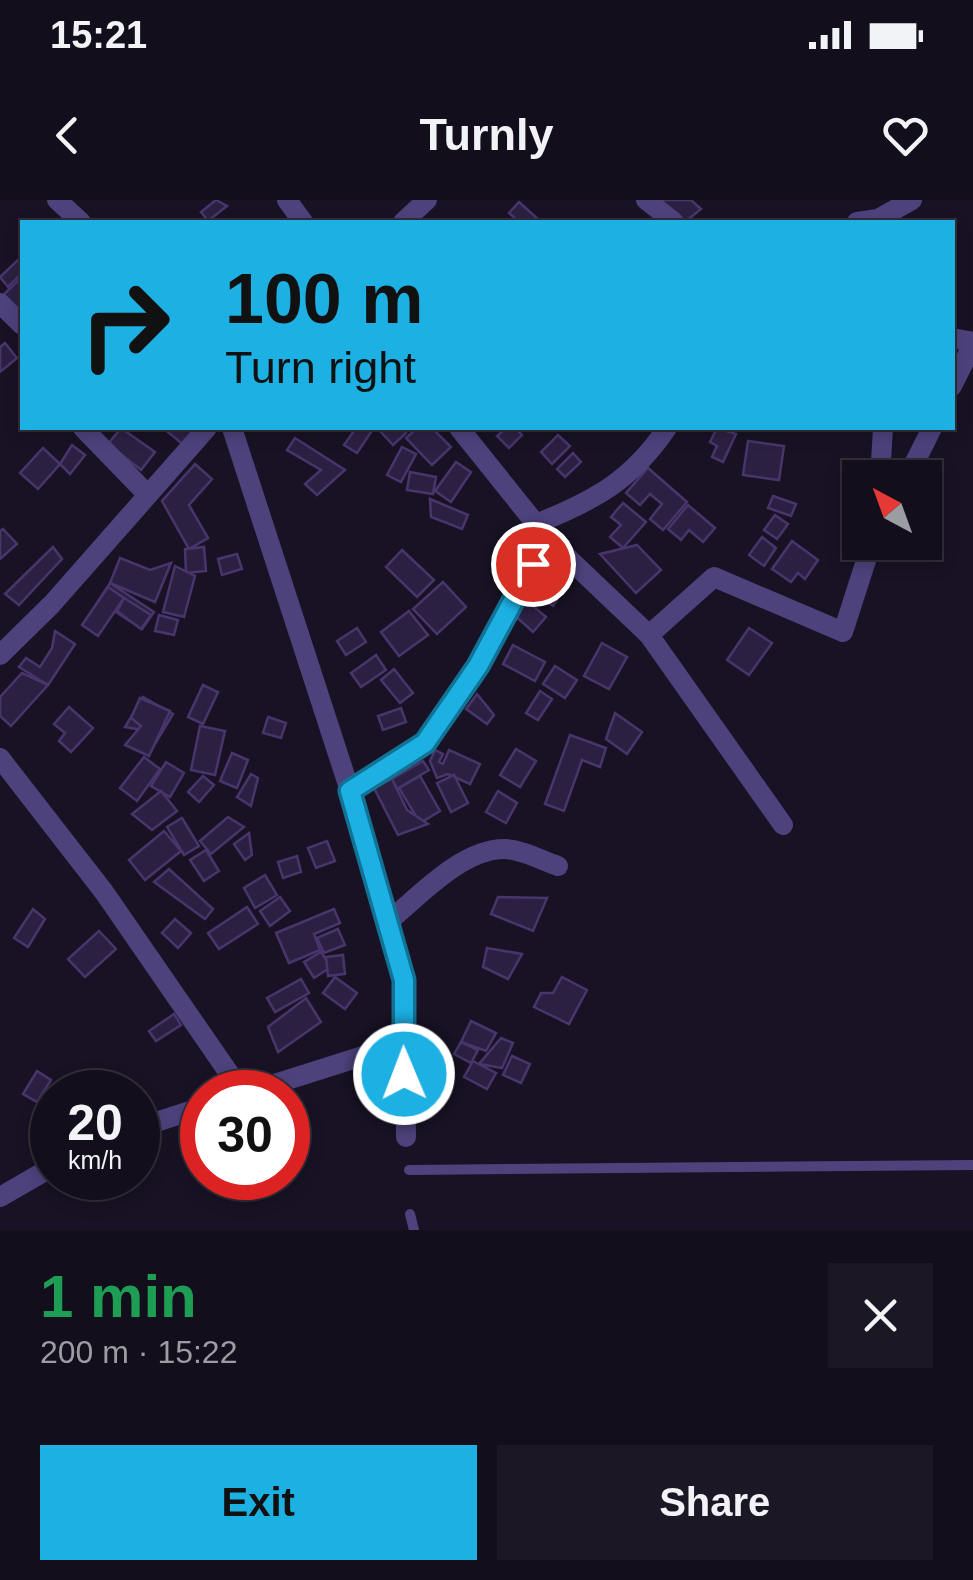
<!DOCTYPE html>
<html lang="en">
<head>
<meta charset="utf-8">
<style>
  :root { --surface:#120e1b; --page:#1b1724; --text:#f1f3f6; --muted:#9c9ca3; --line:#312e3a; --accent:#1cb0e3 }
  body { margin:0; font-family:Arial,sans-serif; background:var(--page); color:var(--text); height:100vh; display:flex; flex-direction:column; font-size:38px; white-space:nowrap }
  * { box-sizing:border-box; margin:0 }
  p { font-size:32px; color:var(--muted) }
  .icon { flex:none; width:55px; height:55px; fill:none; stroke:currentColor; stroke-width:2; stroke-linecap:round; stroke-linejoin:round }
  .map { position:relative; height:1030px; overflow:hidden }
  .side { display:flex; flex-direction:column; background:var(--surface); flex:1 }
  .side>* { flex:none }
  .hud { position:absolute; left:20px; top:20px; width:935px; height:210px; border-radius:0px; box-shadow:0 5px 15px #0003,0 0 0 2px var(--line); background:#1cb0e3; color:#111; overflow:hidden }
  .needle { width:65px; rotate:319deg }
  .buttons { position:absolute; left:842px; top:260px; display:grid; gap:20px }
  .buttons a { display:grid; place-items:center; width:100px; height:100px; border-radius:0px; background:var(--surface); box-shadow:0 5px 15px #0003,0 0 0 2px var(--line); font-size:50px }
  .speed { position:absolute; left:30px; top:870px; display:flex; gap:20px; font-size:50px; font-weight:700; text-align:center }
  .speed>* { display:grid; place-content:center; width:130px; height:130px; border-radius:50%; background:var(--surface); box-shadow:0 5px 15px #0003,0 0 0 2px var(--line); line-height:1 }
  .speed small { font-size:25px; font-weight:400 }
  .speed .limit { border:15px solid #d22; background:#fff; color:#111 }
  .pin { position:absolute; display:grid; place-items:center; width:85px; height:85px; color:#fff; margin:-42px; border:5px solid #fff; border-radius:50%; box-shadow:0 2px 10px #0007 }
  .me { position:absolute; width:110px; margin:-55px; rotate:359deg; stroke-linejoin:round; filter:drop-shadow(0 0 8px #0008) }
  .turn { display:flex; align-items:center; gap:35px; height:210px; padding:0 40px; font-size:45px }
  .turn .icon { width:130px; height:130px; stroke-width:2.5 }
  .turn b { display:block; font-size:70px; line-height:85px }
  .round { display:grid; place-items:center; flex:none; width:105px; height:105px; border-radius:0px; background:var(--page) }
  .headline { display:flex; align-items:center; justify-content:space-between; height:170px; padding:0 40px }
  h1 { font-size:60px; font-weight:800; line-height:75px; color:#1e9e55 }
  .button { display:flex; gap:20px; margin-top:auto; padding:20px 40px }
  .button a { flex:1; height:115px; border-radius:0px; background:var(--accent); color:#111; font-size:40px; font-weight:800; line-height:115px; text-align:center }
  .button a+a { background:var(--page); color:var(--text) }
  .status { display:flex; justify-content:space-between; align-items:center; height:70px; padding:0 50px; background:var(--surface); direction:ltr }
  .status svg { height:28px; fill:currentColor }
  header { display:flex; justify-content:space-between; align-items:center; height:130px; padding:0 40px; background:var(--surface); font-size:45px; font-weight:800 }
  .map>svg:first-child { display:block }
  .building { fill:#2c2042; stroke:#48356c; stroke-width:2.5 }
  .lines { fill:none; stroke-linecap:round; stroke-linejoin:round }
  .lane { stroke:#4e427d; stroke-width:10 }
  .street { stroke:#4e427d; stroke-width:20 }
  .route-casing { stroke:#127294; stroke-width:25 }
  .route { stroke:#1cb0e3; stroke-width:18 }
</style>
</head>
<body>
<div class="status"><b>15:21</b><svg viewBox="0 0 49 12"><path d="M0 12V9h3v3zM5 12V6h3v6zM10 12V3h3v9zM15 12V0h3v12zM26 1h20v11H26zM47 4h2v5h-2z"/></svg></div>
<header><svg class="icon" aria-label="back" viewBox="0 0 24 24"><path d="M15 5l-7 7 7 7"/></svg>Turnly<svg class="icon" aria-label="heart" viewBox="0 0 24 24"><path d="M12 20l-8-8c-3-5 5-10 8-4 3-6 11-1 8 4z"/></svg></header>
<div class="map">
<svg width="973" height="1030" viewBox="0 0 973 1030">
  <rect width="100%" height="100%" fill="#181224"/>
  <!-- building -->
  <g class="building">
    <path d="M 216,0 L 227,6 L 208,21 L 201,12 Z"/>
    <path d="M 660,0 L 691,0 L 701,9 L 685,22 Z"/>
    <path d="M 519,2 L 538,19 L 535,22 L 519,22 L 509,13 Z"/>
    <path d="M 20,58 L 22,73 L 8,87 L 0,77 Z"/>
    <path d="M 22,77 L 22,103 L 14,111 L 1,97 Z"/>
    <path d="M 5,143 L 17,158 L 0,172 L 0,147 Z"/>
    <path d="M 121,228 L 155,252 L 141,270 L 108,244 Z"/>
    <path d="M 163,228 L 199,228 L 186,247 Z"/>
    <path d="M 356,228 L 373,229 L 357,253 L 344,245 Z"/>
    <path d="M 385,228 L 402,228 L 406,233 L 393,245 L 381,232 Z"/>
    <path d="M 417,228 L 432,228 L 451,247 L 432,265 L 406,238 Z"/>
    <path d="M 506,228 L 515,228 L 522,235 L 509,248 L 497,236 Z"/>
    <path d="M 717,228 L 736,234 L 723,262 L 712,257 L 717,246 L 710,242 Z"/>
    <path d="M 558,235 L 570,246 L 552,264 L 541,252 Z"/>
    <path d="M 295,238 L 345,270 L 317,295 L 305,284 L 321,270 L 287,250 Z"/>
    <path d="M 748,241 L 784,246 L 779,280 L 743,275 Z"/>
    <path d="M 72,245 L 85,255 L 70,274 L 60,264 Z"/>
    <path d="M 402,247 L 416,254 L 401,282 L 387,275 Z"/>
    <path d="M 43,248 L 60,264 L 38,289 L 20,273 Z"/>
    <path d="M 573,253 L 581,262 L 565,277 L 557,269 Z"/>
    <path d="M 456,262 L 471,272 L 451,302 L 435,291 Z"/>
    <path d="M 195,264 L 212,279 L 189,305 L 208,338 L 189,349 L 162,301 Z"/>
    <path d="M 648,268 L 687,302 L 663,330 L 650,319 L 662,304 L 650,294 L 640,305 L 626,293 Z"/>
    <path d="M 410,272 L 436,277 L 433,294 L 407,290 Z"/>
    <path d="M 773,296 L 796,304 L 791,316 L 768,308 Z"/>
    <path d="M 430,299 L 468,315 L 462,329 L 431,317 Z"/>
    <path d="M 623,303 L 646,322 L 623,348 L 610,337 L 621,325 L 611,317 Z"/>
    <path d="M 688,305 L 715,328 L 703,342 L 689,330 L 681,340 L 668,329 Z"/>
    <path d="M 775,315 L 788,324 L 777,339 L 764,330 Z"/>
    <path d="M 3,329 L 17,344 L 0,359 L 0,331 Z"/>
    <path d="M 762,337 L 776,348 L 764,366 L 749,355 Z"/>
    <path d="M 792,341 L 818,360 L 805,379 L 798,373 L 791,382 L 772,369 Z"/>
    <path d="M 637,345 L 661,370 L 636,393 L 600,354 Z"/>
    <path d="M 53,347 L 62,359 L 19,405 L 5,394 Z"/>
    <path d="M 204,347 L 206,371 L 186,373 L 185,349 Z"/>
    <path d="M 402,350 L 434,380 L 417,397 L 386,367 Z"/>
    <path d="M 237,354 L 242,369 L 222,375 L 218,359 Z"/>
    <path d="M 120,358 L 150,370 L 171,363 L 155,402 L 110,383 Z"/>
    <path d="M 175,366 L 195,376 L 184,417 L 163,412 Z"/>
    <path d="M 551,366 L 570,378 L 553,406 L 541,398 L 548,386 L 541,381 Z"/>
    <path d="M 443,382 L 466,407 L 437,434 L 413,409 Z"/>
    <path d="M 110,383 L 154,412 L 142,429 L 113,410 L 98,432 L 84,423 Z"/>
    <path d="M 108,387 L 124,398 L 98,436 L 82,425 Z"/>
    <path d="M 124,398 L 151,415 L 141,429 L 117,411 Z"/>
    <path d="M 526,400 L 546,417 L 533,432 L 513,414 Z"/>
    <path d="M 409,411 L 428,435 L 399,456 L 381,432 Z"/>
    <path d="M 159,415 L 178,420 L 174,435 L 155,431 Z"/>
    <path d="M 357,428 L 366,442 L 346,455 L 337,441 Z"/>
    <path d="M 749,428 L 772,443 L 749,475 L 727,460 Z"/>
    <path d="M 55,431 L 75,444 L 48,485 L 19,467 L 26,458 L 40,467 L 52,448 Z"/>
    <path d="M 602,443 L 627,457 L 609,489 L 584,476 Z"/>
    <path d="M 513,445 L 545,462 L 535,481 L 503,464 Z"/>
    <path d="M 376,455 L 386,470 L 361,487 L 351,473 Z"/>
    <path d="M 555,466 L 577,480 L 565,498 L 543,484 Z"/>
    <path d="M 394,469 L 413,493 L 400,503 L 381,480 Z"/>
    <path d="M 22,473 L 48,485 L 11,526 L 0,516 L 0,497 Z"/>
    <path d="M 203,485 L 218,492 L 203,524 L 188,517 Z"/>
    <path d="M 540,491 L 552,499 L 538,520 L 526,513 Z"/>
    <path d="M 477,494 L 494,515 L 487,524 L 466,509 Z"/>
    <path d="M 143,497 L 173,514 L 152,549 L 132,543 L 143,530 L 125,527 Z"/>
    <path d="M 140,498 L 170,511 L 149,556 L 125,545 L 141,526 L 131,518 Z"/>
    <path d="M 69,507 L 93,528 L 71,552 L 59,541 L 65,533 L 54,524 Z"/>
    <path d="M 401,508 L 406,522 L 383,530 L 378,516 Z"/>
    <path d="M 615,513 L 642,532 L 627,554 L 606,539 Z"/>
    <path d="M 268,517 L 286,523 L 281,538 L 263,533 Z"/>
    <path d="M 200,526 L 225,531 L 215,575 L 191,570 Z"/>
    <path d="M 570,535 L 606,548 L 600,567 L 582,560 L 564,611 L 545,604 Z"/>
    <path d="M 516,549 L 536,561 L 520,587 L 500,575 Z"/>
    <path d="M 435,550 L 443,554 L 439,562 L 443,564 L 449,550 L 480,564 L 470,584 L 448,574 L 437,578 L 430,561 Z"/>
    <path d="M 232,553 L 248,560 L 237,588 L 220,581 Z"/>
    <path d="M 144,557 L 160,569 L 137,601 L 120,588 Z"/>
    <path d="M 423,561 L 429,570 L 397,589 L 392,579 Z"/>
    <path d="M 166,562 L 184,573 L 170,597 L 151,586 Z"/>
    <path d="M 251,574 L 258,578 L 251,606 L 237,597 Z"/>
    <path d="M 454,575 L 468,603 L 451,612 L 437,583 Z"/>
    <path d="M 203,576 L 214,585 L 199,602 L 188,592 Z"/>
    <path d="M 420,576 L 440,611 L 420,623 L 399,588 Z"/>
    <path d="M 392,579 L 407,610 L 428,624 L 398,635 L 374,588 Z"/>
    <path d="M 161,591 L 177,611 L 152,630 L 132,614 Z"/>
    <path d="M 498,591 L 517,603 L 506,623 L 486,612 Z"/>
    <path d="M 228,617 L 244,627 L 211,654 L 200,641 Z"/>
    <path d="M 182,618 L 199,646 L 184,655 L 167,627 Z"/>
    <path d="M 164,631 L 181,651 L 145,680 L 129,660 Z"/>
    <path d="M 249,633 L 252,655 L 245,660 L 234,644 Z"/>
    <path d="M 327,641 L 335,661 L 316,668 L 308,648 Z"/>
    <path d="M 206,650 L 219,671 L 204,681 L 190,660 Z"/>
    <path d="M 297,656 L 301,672 L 283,678 L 278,662 Z"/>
    <path d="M 169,669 L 213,709 L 205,719 L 154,682 Z"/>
    <path d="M 265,675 L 277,695 L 255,708 L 244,688 Z"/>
    <path d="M 280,697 L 290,711 L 270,726 L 260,711 Z"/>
    <path d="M 498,697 L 547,698 L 533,731 L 491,714 Z"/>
    <path d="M 247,707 L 258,724 L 219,749 L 208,733 Z"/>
    <path d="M 33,709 L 45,719 L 28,747 L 14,738 Z"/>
    <path d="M 334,709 L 340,723 L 314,734 L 320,750 L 289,763 L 276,733 Z"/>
    <path d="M 175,719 L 191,733 L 178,748 L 162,733 Z"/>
    <path d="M 338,729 L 345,745 L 324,753 L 317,738 Z"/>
    <path d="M 99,731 L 116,749 L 85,777 L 68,759 Z"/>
    <path d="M 487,748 L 522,754 L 508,779 L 483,767 Z"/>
    <path d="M 321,752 L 331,767 L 314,778 L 304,762 Z"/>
    <path d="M 343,755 L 345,774 L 328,776 L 326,757 Z"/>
    <path d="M 335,777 L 357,793 L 345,809 L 323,793 Z"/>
    <path d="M 562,777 L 587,790 L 569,824 L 534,807 L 541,793 L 553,793 Z"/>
    <path d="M 301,779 L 309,793 L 275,812 L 267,798 Z"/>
    <path d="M 306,798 L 321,822 L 278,852 L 268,827 Z"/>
    <path d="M 174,814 L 181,825 L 156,841 L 149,831 Z"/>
    <path d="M 471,821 L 496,833 L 486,851 L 461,842 Z"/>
    <path d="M 501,838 L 513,843 L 502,868 L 479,864 Z"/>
    <path d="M 461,842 L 478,850 L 471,863 L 454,854 Z"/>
    <path d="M 512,856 L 530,864 L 521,883 L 503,875 Z"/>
    <path d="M 473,861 L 496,873 L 487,889 L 464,877 Z"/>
    <path d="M 37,871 L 51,880 L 37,902 L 23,894 Z"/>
  </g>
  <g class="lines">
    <!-- lane -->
    <g class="lane">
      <path d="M 409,970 L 973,965"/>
      <path d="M 410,1014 L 414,1030"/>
    </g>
    <!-- street -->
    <g class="street">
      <path d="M 57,0 L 81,22"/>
      <path d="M 287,0 L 303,22"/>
      <path d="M 646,0 L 674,22"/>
      <path d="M 403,22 L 427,0"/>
      <path d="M 857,22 L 878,19 L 912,0"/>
      <path d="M 0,103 L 22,125"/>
      <path d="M 952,138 L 973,142"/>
      <path d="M 952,186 L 973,144"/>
      <path d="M 83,228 L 146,293"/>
      <path d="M 232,228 L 350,591 L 404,781 L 406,937"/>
      <path d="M 459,228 L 548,339 L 649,435 L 714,377 L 843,432 L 872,342"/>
      <path d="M 880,278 L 883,228"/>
      <path d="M 907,278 L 932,228"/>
      <path d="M 536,324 C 595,300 631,281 667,228"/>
      <path d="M 649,435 L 783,625"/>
      <path d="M 0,455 L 52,404 L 207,228"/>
      <path d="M 0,558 L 104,692 L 242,892"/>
      <path d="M 350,591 L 425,543 L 478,465 L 548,339"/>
      <path d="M 389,721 C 419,696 462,649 504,649 C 521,649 543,661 558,666"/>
      <path d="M 249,892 L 404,843"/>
      <path d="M 138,928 L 202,907"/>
      <path d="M 0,997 L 52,967"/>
    </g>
  </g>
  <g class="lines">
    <defs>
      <path id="route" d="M 404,874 L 404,780 L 350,591 L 425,543 L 478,466 L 533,364"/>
    </defs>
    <!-- route casing -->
    <use href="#route" class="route-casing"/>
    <!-- route -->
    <use href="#route" class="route"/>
  </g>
</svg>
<div class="buttons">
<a><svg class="needle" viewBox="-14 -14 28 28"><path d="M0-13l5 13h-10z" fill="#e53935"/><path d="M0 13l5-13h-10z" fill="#9c9ca3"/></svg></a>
</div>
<div class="speed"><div>20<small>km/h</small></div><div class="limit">30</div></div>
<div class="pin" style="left:533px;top:364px;background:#d93025"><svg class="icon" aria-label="arrive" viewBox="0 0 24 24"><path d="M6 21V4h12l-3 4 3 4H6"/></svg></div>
<svg class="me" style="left:404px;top:874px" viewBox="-20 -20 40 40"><circle r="17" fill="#1cb0e3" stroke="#fff" stroke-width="3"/><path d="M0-11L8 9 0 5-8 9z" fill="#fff"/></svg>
<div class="hud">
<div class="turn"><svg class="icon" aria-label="right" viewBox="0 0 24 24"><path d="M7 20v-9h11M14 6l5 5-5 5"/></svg><div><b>100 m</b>Turn right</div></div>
</div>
</div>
<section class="side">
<div class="headline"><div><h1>1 min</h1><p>200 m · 15:22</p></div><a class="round"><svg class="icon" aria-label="close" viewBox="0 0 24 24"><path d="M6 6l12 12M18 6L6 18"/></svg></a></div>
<div class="button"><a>Exit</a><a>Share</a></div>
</section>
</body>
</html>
